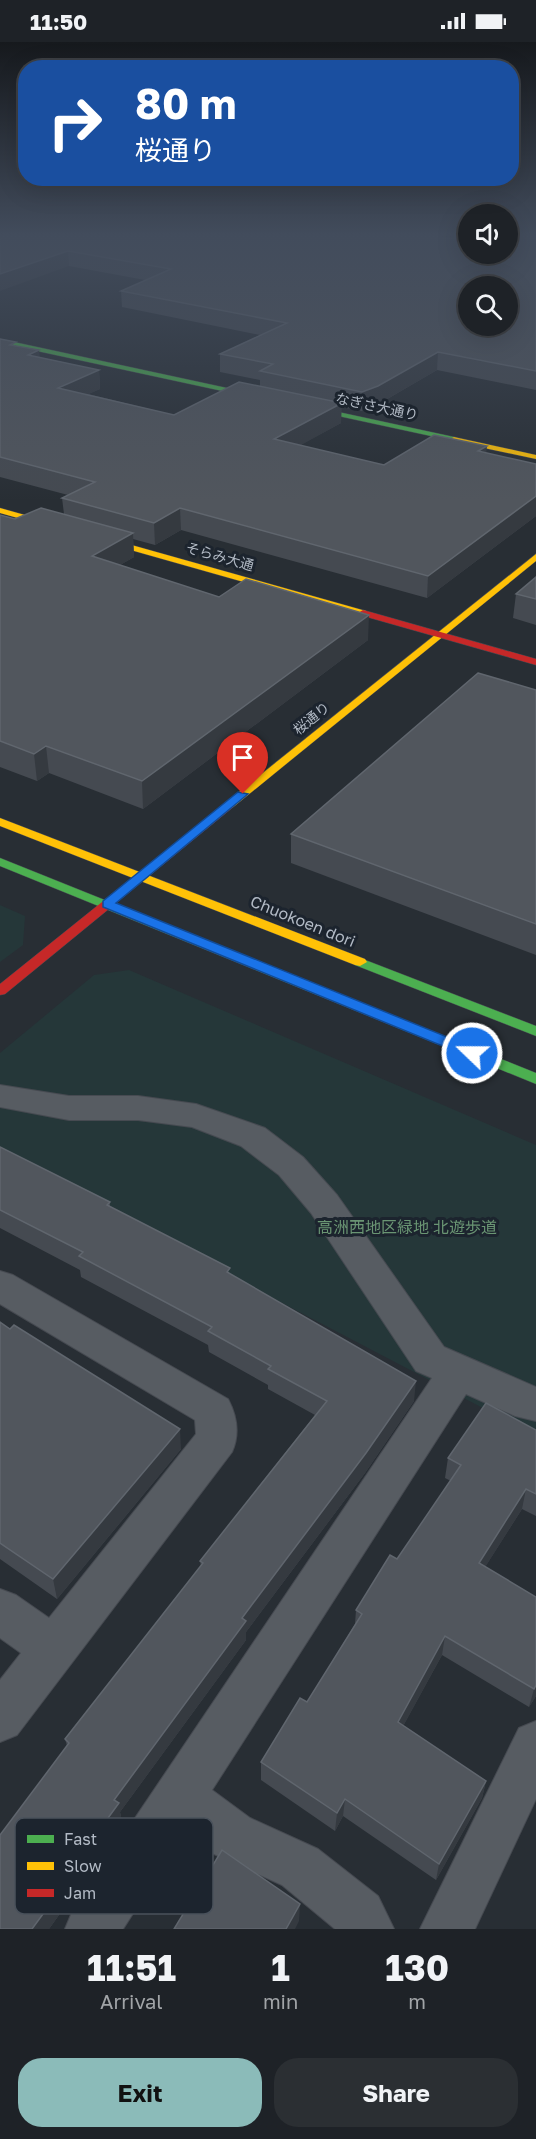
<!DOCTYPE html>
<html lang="en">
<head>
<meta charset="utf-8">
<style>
  :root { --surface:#1e2227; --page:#2b2f33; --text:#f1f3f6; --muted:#a1a4a7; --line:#3c3f44; --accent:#8bbbb9 }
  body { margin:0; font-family:"Golos Text","Noto Sans JP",sans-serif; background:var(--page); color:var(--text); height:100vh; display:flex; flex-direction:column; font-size:22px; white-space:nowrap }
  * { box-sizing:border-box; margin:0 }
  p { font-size:20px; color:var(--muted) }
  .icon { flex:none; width:33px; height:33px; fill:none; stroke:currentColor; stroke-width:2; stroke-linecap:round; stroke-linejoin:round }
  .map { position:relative; height:1887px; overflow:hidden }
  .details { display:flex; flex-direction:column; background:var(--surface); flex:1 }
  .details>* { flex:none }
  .banner { position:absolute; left:18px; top:18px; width:501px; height:126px; border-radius:24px; box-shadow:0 6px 24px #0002,0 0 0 2px var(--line); background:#1a4fa0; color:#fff; overflow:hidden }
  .controls { position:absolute; left:458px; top:162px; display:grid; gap:12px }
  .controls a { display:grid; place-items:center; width:60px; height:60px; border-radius:50%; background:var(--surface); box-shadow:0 6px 24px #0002,0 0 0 2px var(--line); font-size:30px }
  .pin { position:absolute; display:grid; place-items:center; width:51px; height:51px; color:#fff; margin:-62px -26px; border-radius:50% 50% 50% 0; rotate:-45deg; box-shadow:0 0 6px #0007 }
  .pin .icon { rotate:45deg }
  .me { position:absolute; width:66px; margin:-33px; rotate:292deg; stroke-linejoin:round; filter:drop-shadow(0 0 4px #0008) }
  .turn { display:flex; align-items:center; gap:21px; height:126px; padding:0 18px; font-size:27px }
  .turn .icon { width:78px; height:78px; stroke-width:2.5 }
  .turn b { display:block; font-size:42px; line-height:51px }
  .eta { display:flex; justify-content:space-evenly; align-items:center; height:102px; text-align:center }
  .eta b { font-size:36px; font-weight:700; line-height:42px }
  .button { display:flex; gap:12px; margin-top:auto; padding:12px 18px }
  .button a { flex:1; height:69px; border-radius:24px; background:var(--accent); color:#111; font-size:24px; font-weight:700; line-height:69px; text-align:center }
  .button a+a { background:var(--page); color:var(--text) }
  .status { display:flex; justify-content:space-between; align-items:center; height:42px; padding:0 30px; background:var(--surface); direction:ltr }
  .status svg { height:16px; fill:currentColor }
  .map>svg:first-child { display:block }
  .green { fill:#253739 }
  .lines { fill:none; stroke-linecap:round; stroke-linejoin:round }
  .street-casing { stroke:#464a51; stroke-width:2 }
  .fast-casing { stroke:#464a51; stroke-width:1 }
  .slow-casing { stroke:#464a51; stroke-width:1 }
  .jam-casing { stroke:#464a51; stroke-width:1 }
  .street { fill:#575c62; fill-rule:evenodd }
  .fast { fill:#4caf50; fill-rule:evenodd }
  .slow { fill:#ffc107; fill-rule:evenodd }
  .jam { fill:#c62828; fill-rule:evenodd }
  .wall { fill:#454a51 }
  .shaded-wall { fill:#353a40 }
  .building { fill:#51565d; stroke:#60666e; stroke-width:1.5; fill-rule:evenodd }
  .route { fill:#1a73e8; stroke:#114b97; stroke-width:1.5 }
  .labels { text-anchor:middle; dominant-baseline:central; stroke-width:6; stroke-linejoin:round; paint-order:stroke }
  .far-street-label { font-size:14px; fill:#b2bac5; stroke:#1c242e }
  .street-label { font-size:16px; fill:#b2bac5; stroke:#1c242e }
  .park-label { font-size:16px; fill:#6a9573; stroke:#1c242e }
  .key { fill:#1c242e; stroke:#49515b; stroke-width:1.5 }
  .key-label { font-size:16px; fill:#b2bac5 }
</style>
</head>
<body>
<div class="status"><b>11:50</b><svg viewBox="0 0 49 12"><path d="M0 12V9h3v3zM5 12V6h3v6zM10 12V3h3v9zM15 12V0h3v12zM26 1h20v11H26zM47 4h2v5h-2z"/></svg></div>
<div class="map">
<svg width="536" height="1887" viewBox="0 0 536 1887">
  <rect width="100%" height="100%" fill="#282e34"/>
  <!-- green -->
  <g class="green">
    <path d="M 0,863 L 25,874 L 23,903 L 0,920 Z"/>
    <path d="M 129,928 L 536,1103 L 536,1394 L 0,1113 L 0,1011 L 94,933 Z"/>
  </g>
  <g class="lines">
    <defs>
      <g id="street">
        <path d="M 0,1043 L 69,1054 L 138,1054 L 196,1062 L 265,1086 L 303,1115 L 337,1153 L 444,1305 L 536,1345 L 536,1379 L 515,1374 L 466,1352 L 212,1748 L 250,1776 L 318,1807 L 378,1854 L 394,1887 L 335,1887 L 282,1843 L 214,1812 L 185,1790 L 123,1887 L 65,1887 L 73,1868 L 432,1336 L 416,1329 L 311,1171 L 279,1133 L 241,1104 L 192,1085 L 138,1078 L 69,1078 L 0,1065 Z"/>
        <path d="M 0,1229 L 13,1233 L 228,1357 C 237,1374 240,1392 232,1410 L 17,1693 L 0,1700 L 0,1638 L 21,1611 L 0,1596 L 0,1547 L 16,1553 L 49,1576 L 196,1392 L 195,1378 L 0,1262 Z"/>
        <path d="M 536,1679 L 536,1757 L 475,1887 L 420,1887 L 519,1686 Z"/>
      </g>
      <g id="fast">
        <path d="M 0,297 L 454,395 L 458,397 L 454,399 L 0,301 Z"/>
        <path d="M 0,816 L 536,1031 L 536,1042 L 0,824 Z"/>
        <path d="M 360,916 L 536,984 L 536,994 L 355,923 L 353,920 L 355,917 Z"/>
      </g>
      <g id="slow">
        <path d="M 454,395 L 536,413 L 536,417 L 451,399 L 450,397 Z"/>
        <path d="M 0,466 L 366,569 L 368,571 L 360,573 L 0,471 Z"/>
        <path d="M 536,512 L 536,519 L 232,766 L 224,766 L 224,762 Z"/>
        <path d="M 0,776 L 365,917 L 367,920 L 360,924 L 355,923 L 0,784 Z"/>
      </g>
      <g id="jam">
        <path d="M 363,568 L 536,617 L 536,623 L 360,573 L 358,571 Z"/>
        <path d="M 228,761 L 234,764 L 232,766 L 5,952 L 0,953 L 0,942 L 224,762 Z"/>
      </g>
    </defs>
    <!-- street casing -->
    <use href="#street" class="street-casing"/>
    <!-- fast casing -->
    <use href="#fast" class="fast-casing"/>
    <!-- slow casing -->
    <use href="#slow" class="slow-casing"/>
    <!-- jam casing -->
    <use href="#jam" class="jam-casing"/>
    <!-- street -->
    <use href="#street" class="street"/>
    <!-- fast -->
    <use href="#fast" class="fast"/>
    <!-- slow -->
    <use href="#slow" class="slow"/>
    <!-- jam -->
    <use href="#jam" class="jam"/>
  </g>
  <!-- wall -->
  <g class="wall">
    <path d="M 0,194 L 451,197 L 536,194 L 536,348 L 437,328 L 377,363 L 362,369 L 341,365 L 341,381 L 300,403 L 384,423 L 487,411 L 536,422 L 536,474 L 427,556 L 181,488 L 155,503 L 133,497 L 134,515 L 120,523 L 219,555 L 368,598 L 143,767 L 49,731 L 37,739 L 0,725 L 0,473 L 15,477 L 64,472 L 62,456 L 68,453 L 0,435 L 0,297 L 16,304 L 39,308 L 39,315 L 99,328 L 100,347 L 88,352 L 174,373 L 260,344 L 260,338 L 220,330 L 220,312 L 260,293 L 122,265 L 121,249 L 145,238 L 69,224 Z"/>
    <path d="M 536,535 L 536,583 L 513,576 L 516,552 Z"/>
    <path d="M 536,648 L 536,913 L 291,821 L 291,792 Z"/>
    <path d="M 0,1105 L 110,1160 L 110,1165 L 230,1232 L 414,1359 L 365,1431 L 246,1590 L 246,1598 L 120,1770 L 122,1779 L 57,1868 L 59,1873 L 49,1887 L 0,1887 L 67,1704 L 65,1697 L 201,1524 L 200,1519 L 315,1373 L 268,1347 L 268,1343 L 209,1310 L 208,1303 L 81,1235 L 80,1228 L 0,1186 Z"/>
    <path d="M 0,1280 L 181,1407 L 57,1557 L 0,1517 Z"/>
    <path d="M 536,1388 L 536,1474 L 522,1467 L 485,1525 L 536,1555 L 536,1654 L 529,1665 L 442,1613 L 403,1684 L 486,1739 L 482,1756 L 436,1838 L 343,1774 L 335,1789 L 261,1738 L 261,1720 L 307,1660 L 355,1582 L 356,1568 L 397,1517 L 451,1439 L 445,1436 L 448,1416 Z"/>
  </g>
  <!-- shaded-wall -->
  <g class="shaded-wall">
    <path d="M 68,209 L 69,224 L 0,249 L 0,232 Z"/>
    <path d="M 39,308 L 41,327 L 28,313 Z"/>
    <path d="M 438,310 L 437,328 L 377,363 L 362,369 L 362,350 Z"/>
    <path d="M 99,328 L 100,347 L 60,365 L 58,346 Z"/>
    <path d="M 342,361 L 341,381 L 274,418 L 274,397 Z"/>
    <path d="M 487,404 L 485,424 L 478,409 Z"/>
    <path d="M 536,454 L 536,474 L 427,556 L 428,534 Z"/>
    <path d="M 180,466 L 181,488 L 155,503 L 154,481 Z"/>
    <path d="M 133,491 L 134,515 L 94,538 L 92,514 Z"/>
    <path d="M 369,573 L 368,598 L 143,767 L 142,739 Z"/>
    <path d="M 46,704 L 49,731 L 37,739 L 34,712 Z"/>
    <path d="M 416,1339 L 414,1359 L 365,1431 L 246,1590 L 246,1598 L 120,1770 L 122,1779 L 57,1868 L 59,1873 L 49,1887 L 32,1887 L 51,1854 L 114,1758 L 242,1576 Z"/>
    <path d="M 180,1387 L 181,1407 L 57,1557 L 53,1537 Z"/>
    <path d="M 526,1447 L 522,1467 L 475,1541 L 479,1521 Z"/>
    <path d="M 445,1594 L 442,1613 L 395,1699 L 398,1680 Z"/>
    <path d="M 536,1643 L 536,1654 L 529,1665 L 534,1647 Z"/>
    <path d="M 486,1739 L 482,1756 L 436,1838 L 439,1822 Z"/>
    <path d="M 345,1757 L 343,1774 L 335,1789 L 337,1771 Z"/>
    <path d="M 300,1862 L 299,1879 L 295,1887 L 286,1887 Z"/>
  </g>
  <!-- building -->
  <g class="building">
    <path d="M 0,194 L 435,194 L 451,197 L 457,194 L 468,194 L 468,212 L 507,212 L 507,194 L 536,194 L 536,329 L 438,310 L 378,344 L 362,350 L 260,329 L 273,322 L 220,312 L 287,281 L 121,249 L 171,227 L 68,209 L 0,232 ZM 468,244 L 507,244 L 507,284 L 468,284 Z"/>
    <path d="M 0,297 L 16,300 L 10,303 L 39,308 L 28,313 L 99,328 L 58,346 L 174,373 L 239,340 L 342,361 L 274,397 L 384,423 L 434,393 L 487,404 L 478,409 L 536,422 L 536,454 L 428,534 L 180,466 L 154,481 L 62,456 L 95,440 L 0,415 Z"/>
    <path d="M 41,466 L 133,491 L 92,514 L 219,555 L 246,537 L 369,573 L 142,739 L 46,704 L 34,712 L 0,699 L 0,473 L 15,477 Z"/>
    <path d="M 536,535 L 536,557 L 516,552 Z"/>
    <path d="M 478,631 L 536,648 L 536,882 L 291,792 Z"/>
    <path d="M 0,1105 L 110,1160 L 107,1163 L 230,1226 L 227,1230 L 416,1339 L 366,1411 L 242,1576 L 246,1579 L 114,1758 L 119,1761 L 51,1854 L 54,1857 L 32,1887 L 0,1887 L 0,1793 L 69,1701 L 65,1697 L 203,1521 L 200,1519 L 327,1359 L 268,1327 L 271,1324 L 208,1289 L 212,1285 L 79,1214 L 83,1210 L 0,1168 Z"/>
    <path d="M 0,1280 L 10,1287 L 14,1283 L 180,1387 L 53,1537 L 0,1501 Z"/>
    <path d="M 486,1361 L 536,1388 L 536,1452 L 526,1447 L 479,1521 L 536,1555 L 536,1643 L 534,1647 L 445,1594 L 398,1680 L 486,1739 L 439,1822 L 345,1757 L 337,1771 L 261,1720 L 300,1656 L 307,1660 L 362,1572 L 356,1568 L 390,1513 L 397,1517 L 461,1423 L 448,1416 Z"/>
    <path d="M 222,1808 L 300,1862 L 286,1887 L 174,1887 Z"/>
  </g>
  <!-- sky -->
  <linearGradient id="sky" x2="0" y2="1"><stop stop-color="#16191d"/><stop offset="0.42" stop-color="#424c5c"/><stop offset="1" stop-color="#424c5c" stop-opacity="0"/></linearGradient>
  <rect width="536" height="459" fill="url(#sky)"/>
  <!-- route -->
  <path class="route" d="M 238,750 L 248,752 L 116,861 L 477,1007 L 480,1011 L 477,1014 L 467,1014 L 103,865 L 103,859 Z"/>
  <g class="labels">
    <!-- far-street labels -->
    <g class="far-street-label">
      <text transform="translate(377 364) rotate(12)">なぎさ大通り</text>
      <text transform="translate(220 514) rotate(16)">そらみ大通</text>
      <text transform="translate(311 676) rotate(-39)">桜通り</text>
    </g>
    <!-- street labels -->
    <g class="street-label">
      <text transform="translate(303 879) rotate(22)">Chuokoen dori</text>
    </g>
    <!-- park labels -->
    <g class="park-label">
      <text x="407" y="1185">高洲西地区緑地 北遊歩道</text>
    </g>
  </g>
  <!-- legend -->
  <rect x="15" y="1776" width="198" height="96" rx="9" class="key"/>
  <rect x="27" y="1793" width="27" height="8" fill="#4caf50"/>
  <rect x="27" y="1820" width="27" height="8" fill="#ffc107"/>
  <rect x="27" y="1847" width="27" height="8" fill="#c62828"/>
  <g class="key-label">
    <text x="64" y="1803">Fast</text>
    <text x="64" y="1830">Slow</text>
    <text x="64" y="1857">Jam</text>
  </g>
</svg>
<div class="controls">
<a><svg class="icon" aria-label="sound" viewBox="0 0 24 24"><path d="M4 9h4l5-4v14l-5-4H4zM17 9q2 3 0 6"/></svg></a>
<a><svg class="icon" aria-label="search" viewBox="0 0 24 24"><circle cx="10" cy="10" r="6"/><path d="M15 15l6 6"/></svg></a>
</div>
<div class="pin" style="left:243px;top:752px;background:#d93025"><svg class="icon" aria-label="arrive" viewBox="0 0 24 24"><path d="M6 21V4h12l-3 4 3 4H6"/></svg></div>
<svg class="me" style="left:472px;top:1011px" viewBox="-20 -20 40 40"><circle r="17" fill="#1a73e8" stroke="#fff" stroke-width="3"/><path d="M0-11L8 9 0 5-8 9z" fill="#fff"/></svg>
<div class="banner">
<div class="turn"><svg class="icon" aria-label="right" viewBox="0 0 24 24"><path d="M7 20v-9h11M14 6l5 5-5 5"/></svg><div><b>80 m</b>桜通り</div></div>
</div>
</div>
<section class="details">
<div class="eta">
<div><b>11:51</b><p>Arrival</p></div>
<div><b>1</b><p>min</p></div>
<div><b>130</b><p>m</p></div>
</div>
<div class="button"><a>Exit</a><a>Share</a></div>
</section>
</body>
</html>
